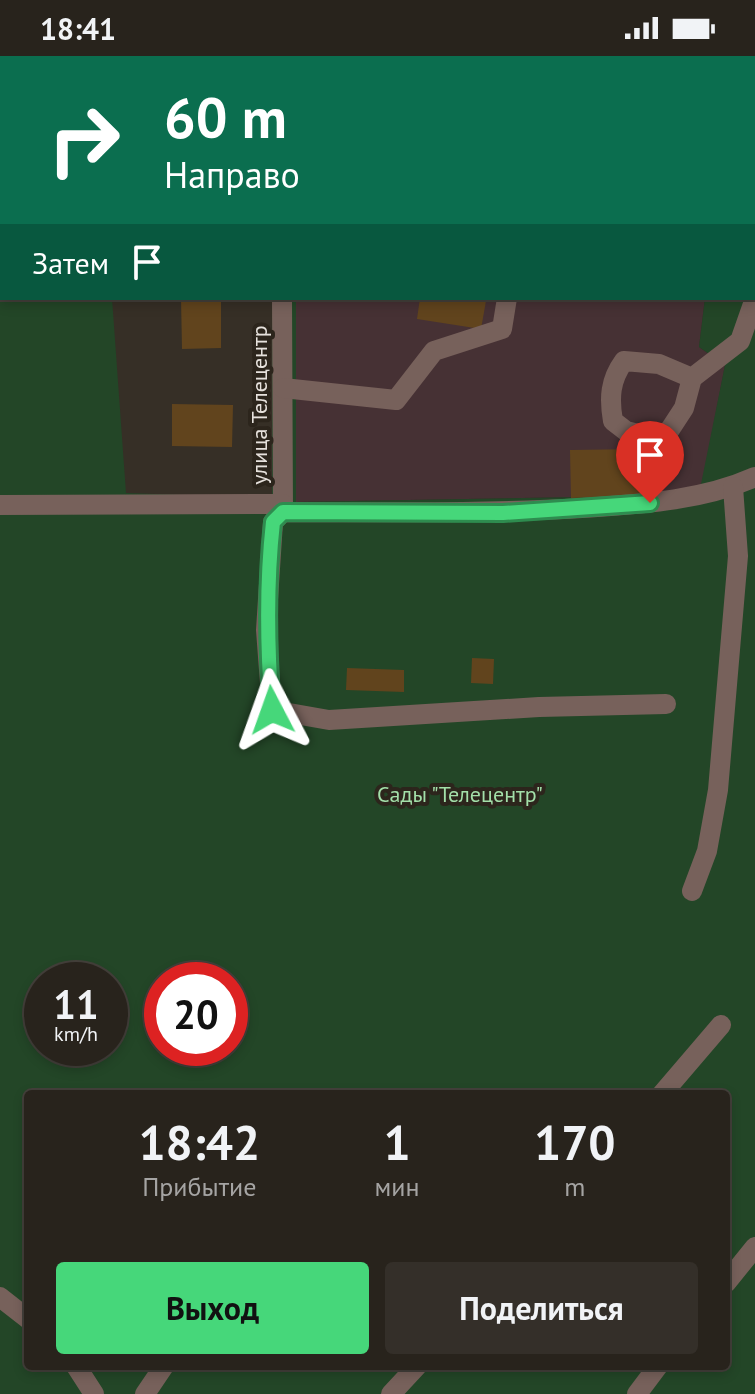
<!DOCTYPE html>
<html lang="ru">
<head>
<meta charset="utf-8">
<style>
  :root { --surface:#28231c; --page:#342f29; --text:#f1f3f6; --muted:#a5a4a3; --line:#44403b; --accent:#46d77a }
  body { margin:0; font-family:"PT Sans",sans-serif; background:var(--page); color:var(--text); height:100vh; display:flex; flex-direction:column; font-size:30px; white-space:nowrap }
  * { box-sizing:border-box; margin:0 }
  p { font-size:26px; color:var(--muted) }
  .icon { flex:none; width:44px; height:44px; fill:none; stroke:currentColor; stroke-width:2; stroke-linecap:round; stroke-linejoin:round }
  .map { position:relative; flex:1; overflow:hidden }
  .drawer { position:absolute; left:24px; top:1034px; width:706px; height:280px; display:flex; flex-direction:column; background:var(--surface); border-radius:8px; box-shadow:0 4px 12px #0003,0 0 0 2px var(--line) }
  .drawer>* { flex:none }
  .hud { position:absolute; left:0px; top:0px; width:756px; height:244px; box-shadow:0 4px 12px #0003,0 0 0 2px var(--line); background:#0b6e4f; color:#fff; overflow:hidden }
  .speed { position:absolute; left:24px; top:906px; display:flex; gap:16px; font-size:40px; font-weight:700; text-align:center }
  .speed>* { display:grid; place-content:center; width:104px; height:104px; border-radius:50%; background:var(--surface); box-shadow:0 4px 12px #0003,0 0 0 2px var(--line); line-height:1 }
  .speed small { font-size:20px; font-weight:400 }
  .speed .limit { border:12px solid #d22; background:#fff; color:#111 }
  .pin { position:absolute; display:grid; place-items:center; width:68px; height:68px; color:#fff; margin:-82px -34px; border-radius:50% 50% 50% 0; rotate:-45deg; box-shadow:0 0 8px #0007 }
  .pin .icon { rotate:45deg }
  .me { position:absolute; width:88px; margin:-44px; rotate:356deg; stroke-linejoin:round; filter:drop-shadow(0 0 6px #0008) }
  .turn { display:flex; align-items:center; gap:28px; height:168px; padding:0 32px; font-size:36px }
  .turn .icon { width:104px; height:104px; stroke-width:2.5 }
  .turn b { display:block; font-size:56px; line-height:68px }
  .then { display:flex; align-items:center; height:76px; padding:0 32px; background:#0003; gap:16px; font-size:30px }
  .eta { display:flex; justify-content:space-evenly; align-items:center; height:136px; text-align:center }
  .eta b { font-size:48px; font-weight:700; line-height:56px }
  .primary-button { display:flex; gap:16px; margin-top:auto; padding:16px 32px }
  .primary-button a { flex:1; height:92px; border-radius:8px; background:var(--accent); color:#111; font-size:32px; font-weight:700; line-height:92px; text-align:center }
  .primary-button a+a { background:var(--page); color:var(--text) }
  .status { display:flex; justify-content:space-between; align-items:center; height:56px; padding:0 40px; background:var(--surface); direction:ltr }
  .status svg { height:22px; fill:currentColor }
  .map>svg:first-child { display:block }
  .industrial { fill:#463134 }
  .green { fill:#234627; fill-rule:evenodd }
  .building { fill:#61441d }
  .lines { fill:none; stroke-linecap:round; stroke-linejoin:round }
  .minor { stroke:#77615b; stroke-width:20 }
  .route-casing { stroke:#2e8c4f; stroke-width:20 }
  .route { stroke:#46d77a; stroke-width:14 }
  .labels { text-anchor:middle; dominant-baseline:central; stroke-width:8; stroke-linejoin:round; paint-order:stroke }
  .street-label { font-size:22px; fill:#e6e1dc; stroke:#2c251c }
  .park-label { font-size:22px; fill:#a3dfa9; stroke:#2c251c }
</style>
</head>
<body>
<div class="status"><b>18:41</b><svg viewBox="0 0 49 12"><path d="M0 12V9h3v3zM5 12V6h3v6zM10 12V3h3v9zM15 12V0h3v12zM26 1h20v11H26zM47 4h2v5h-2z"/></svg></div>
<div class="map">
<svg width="755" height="1338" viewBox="0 0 755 1338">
  <rect width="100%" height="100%" fill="#362f26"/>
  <!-- industrial -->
  <g class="industrial">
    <path d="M 297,0 L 718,0 L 297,2 Z"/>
    <path d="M 296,242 L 705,242 L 699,291 L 725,309 L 701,433 L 641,440 L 295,446 Z"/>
  </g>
  <!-- green -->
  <path class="green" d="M 0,0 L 102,0 L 2,2 L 2,242 L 112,242 L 126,437 L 272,442 L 272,242 L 296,242 L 296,446 L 641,440 L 700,433 L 725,309 L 699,291 L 705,242 L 754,242 L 754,2 L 718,0 L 755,0 L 755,1338 L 0,1338 ZM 42,924 L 110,924 L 110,992 L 42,992 ZM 162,924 L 230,924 L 230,992 L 162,992 ZM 28,1038 L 726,1038 L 726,1310 L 28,1310 Z"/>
  <!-- building -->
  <g class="building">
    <path d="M 181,242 L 221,242 L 221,292 L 182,293 Z"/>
    <path d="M 420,242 L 486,245 L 481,273 L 417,263 Z"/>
    <path d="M 172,348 L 233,349 L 232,391 L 172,390 Z"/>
    <path d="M 640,393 L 641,440 L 571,442 L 570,394 Z"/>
    <path d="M 472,602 L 494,603 L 493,628 L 471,627 Z"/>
    <path d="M 347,612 L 404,614 L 404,636 L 346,634 Z"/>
  </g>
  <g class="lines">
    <!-- minor -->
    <g class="minor">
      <path d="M 282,0 L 282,2"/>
      <path d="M 579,2 L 579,0"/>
      <path d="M 754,95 L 755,89"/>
      <path d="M 754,227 L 755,228"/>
      <path d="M 282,242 L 283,456"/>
      <path d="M 692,322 L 659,308 L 624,305 C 610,324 609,342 613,365 L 626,375 L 650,381 L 669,375 L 684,352 L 692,322 L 740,285 L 754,245"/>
      <path d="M 283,332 L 396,344 L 434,295 L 502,273 L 507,242"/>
      <path d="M 0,449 L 283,448"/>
      <path d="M 666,648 L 539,651 L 329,664 L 272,654 L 266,574 L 273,466 L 283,456 C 383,456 482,458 582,452 C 641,448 701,445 755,421"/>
      <path d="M 692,835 L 707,795 L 718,734 L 738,500 L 733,431"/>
      <path d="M 662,1038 L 721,969"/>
      <path d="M 726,1227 L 755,1191"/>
      <path d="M 0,1241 L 28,1263"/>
      <path d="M 76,1310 L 94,1338"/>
      <path d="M 145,1338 L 164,1310"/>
      <path d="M 391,1338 L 417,1310"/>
      <path d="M 637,1338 L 658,1310"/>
    </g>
  </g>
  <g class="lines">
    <defs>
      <path id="route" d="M 272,654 C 267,590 266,529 273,466 L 283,456 L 503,457 L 650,447"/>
    </defs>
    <!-- route casing -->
    <use href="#route" class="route-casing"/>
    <!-- route -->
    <use href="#route" class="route"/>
  </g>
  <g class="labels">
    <!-- street labels -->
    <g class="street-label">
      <text transform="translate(259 349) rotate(-90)">улица Телецентр</text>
    </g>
    <!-- park labels -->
    <g class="park-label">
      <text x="460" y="738">Сады "Телецентр"</text>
    </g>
  </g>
</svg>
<div class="speed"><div>11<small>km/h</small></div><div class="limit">20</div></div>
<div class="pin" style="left:650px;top:447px;background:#d93025"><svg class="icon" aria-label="arrive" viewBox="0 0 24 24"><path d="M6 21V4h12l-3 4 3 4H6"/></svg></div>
<svg class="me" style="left:272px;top:654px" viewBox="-20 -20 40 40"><path d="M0-17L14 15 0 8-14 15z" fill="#46d77a" stroke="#fff" stroke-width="4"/></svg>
<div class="hud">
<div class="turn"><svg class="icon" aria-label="right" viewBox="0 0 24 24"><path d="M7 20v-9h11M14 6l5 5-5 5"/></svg><div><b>60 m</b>Направо</div></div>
<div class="then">Затем<svg class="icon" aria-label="arrive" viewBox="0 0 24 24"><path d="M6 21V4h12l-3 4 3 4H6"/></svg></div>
</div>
<section class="drawer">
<div class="eta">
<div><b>18:42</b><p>Прибытие</p></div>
<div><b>1</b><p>мин</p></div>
<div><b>170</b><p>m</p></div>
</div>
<div class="primary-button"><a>Выход</a><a>Поделиться</a></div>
</section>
</div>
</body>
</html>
